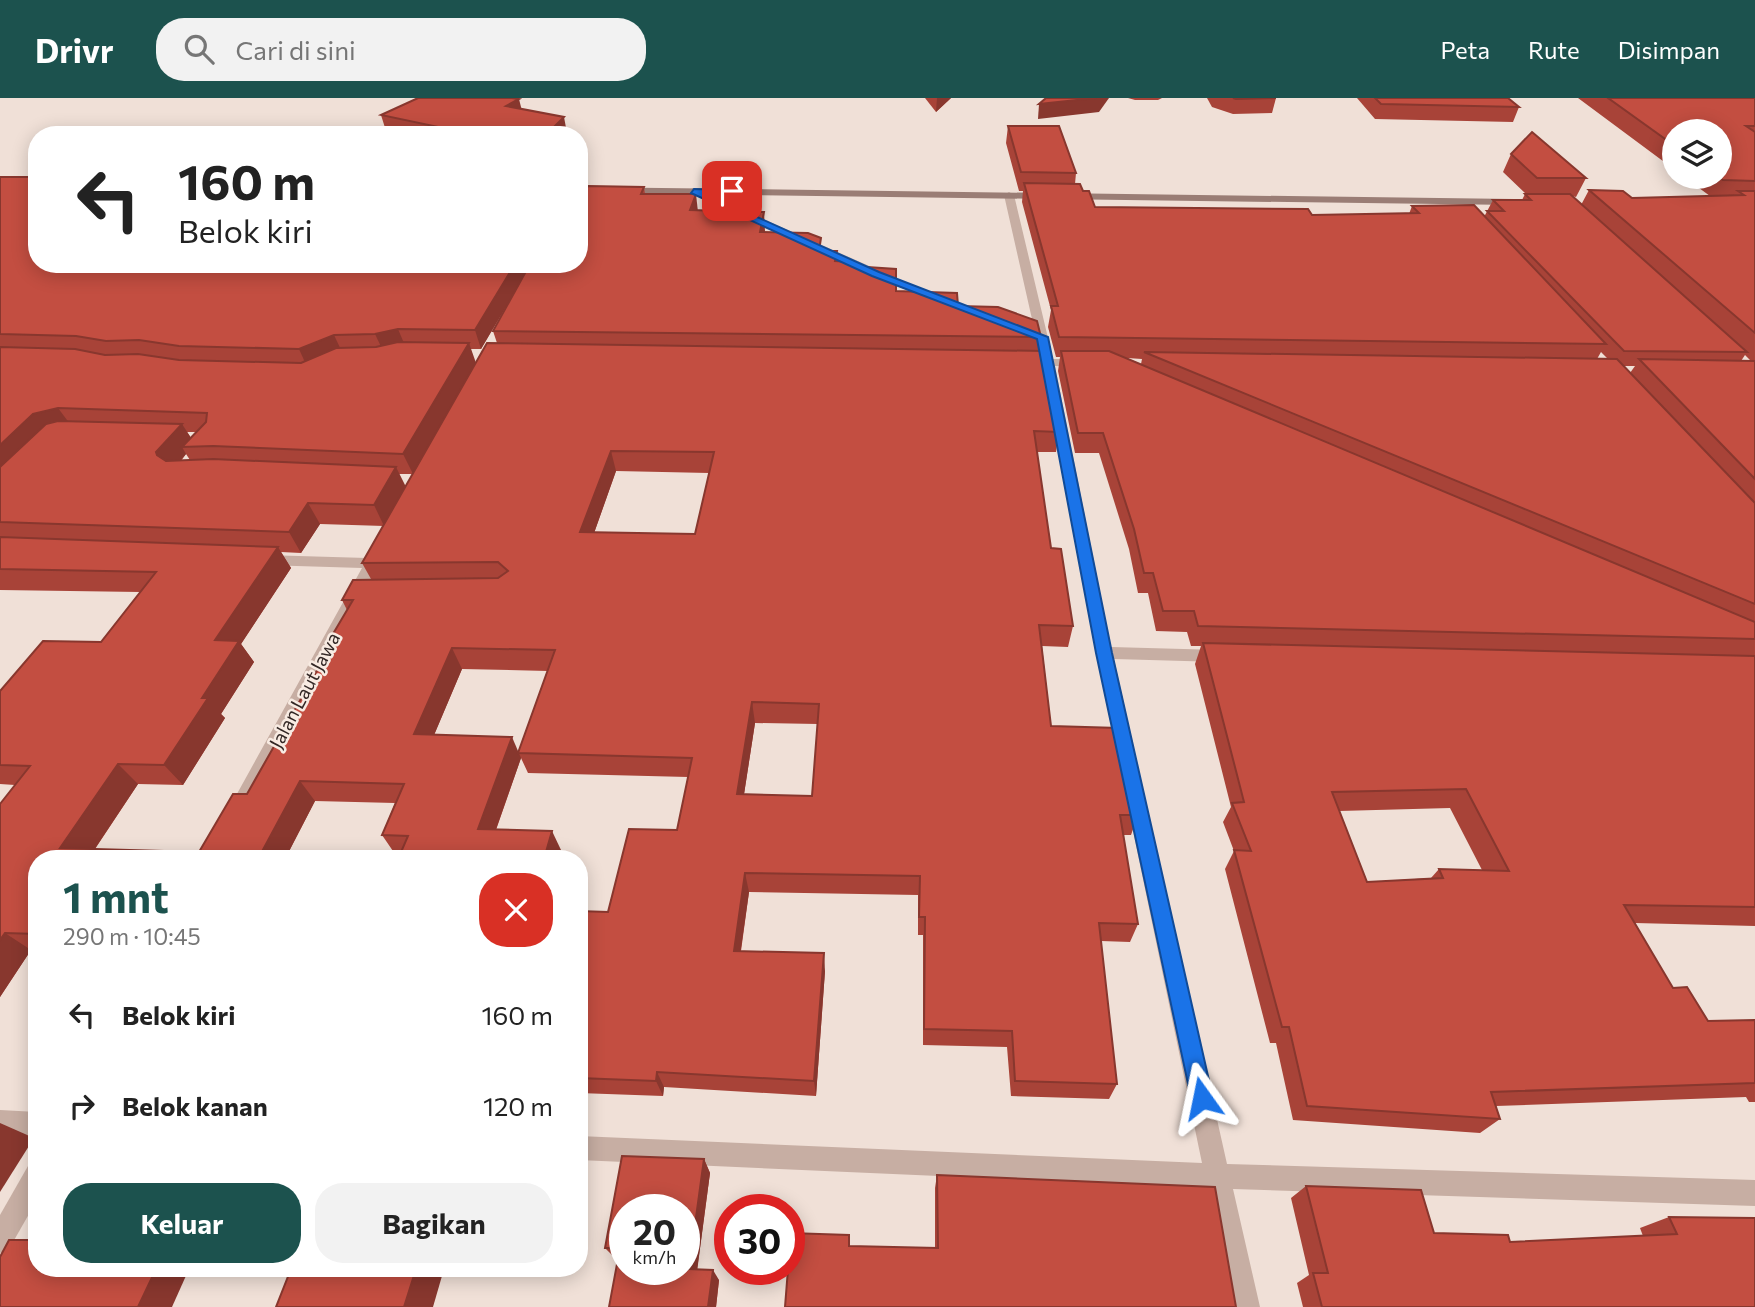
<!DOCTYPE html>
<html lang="id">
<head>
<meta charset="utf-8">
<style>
  :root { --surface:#fff; --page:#f2f2f2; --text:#222; --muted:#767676; --accent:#1c524e }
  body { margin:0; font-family:Commissioner,sans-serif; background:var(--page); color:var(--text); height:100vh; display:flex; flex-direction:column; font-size:26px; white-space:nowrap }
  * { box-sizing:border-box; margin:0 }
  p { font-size:23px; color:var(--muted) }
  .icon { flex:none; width:38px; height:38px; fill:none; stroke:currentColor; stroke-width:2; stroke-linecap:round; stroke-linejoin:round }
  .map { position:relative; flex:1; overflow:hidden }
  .side { position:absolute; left:28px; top:752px; width:560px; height:427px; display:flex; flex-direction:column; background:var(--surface); border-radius:28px; box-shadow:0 4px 18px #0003 }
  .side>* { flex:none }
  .top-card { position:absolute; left:28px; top:28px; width:560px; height:147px; border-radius:28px; box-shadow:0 4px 18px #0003; background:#fff; color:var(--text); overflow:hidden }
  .fabs { position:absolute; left:1662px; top:21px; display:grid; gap:14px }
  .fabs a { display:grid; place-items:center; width:70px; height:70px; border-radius:50%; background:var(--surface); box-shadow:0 4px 18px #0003; font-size:35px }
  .speed { position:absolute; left:609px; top:1096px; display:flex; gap:14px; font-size:35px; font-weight:700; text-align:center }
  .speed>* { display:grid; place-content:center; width:91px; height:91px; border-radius:50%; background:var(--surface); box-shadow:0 4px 18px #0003; line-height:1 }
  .speed small { font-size:18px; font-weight:400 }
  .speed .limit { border:10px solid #d22; background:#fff; color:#111 }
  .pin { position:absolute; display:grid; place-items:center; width:60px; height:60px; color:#fff; margin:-30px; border-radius:14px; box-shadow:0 4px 10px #0006 }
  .me { position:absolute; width:77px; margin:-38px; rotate:348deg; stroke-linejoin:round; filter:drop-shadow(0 0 5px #0008) }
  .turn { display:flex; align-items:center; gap:24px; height:147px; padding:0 35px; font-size:32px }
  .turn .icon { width:91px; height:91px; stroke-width:2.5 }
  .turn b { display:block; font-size:49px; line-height:60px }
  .round { display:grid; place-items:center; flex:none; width:74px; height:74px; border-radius:28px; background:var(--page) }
  .headline { display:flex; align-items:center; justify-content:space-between; height:119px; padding:0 35px }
  h1 { font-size:42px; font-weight:700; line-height:52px; color:var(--accent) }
  .primary-button { display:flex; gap:14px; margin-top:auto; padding:14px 35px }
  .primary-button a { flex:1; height:80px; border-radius:28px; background:var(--accent); color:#fff; font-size:28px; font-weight:700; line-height:80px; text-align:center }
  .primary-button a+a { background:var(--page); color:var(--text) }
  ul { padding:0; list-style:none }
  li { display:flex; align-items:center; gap:21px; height:91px; padding:0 35px }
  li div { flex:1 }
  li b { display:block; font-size:26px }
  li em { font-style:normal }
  header { display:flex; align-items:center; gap:42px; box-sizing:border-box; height:98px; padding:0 35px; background:var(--accent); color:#fff }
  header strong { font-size:33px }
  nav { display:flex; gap:38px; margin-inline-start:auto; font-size:24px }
  .search { width:490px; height:63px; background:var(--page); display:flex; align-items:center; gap:18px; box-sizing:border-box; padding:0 24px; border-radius:28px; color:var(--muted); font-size:26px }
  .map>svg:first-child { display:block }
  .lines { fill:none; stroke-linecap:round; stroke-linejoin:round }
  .street { fill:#c7aea3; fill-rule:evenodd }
  .secondary { fill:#9a7d75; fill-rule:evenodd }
  .wall { fill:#a84338; fill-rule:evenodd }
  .shaded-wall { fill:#88372e }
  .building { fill:#c34e41; stroke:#88372e; stroke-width:2; fill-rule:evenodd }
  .route { fill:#1a73e8; stroke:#114b97; stroke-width:2 }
  .labels { text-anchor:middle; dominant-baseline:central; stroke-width:5; stroke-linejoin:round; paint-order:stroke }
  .street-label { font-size:19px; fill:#322725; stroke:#f8ebe2 }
</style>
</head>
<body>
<header>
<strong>Drivr</strong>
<div class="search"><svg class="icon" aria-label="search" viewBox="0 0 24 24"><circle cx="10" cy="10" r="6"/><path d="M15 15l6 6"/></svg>Cari di sini</div>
<nav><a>Peta</a><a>Rute</a><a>Disimpan</a></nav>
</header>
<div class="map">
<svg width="1755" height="1209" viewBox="0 0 1755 1209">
  <rect width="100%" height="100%" fill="#f0e0d7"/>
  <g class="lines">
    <!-- street -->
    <g class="street">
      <path d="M 693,90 L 946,202 L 936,204 L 850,169 L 690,95 L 688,93 Z"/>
      <path d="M 1009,94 L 1014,97 L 1053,261 L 1083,261 L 1089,265 L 1083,269 L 1055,268 L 1111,549 L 1220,552 L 1228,558 L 1220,564 L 1114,561 L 1227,1066 L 1755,1082 L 1755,1108 L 1233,1091 L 1260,1209 L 1232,1209 L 1208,1090 L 579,1062 L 579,1038 L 1202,1065 L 1096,555 L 1043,268 L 1024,268 L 1018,264 L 1024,260 L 1041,261 L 1004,97 Z"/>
      <path d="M 378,449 L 386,454 L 252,706 L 245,708 L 238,706 L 235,700 L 238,694 L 362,470 L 264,467 L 256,462 L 264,457 L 367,460 L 373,451 Z"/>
      <path d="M 0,1012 L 37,1014 L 37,1038 L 0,1036 Z"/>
      <path d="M 37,1065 L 37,1102 L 9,1151 L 0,1155 L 0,1117 L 28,1068 Z"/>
    </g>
    <!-- secondary -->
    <path class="secondary" d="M 579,89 L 1514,101 L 1519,104 L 1514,107 L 579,95 Z"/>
  </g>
  <!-- wall -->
  <g class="wall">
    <path d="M 925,0 L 951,0 L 936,14 Z"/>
    <path d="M 1128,0 L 1162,0 L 1158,2 L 1135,2 Z"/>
    <path d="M 1207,0 L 1276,0 L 1272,15 L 1233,16 L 1212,9 Z"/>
    <path d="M 1357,0 L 1508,0 L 1519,9 L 1513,24 L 1375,21 Z"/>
    <path d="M 1578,0 L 1755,0 L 1755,828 L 1635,825 L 1673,890 L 1708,923 L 1755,922 L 1755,1004 L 1749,1004 L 1746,999 L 1496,1008 L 1500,1021 L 1480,1035 L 1293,1022 L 1276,945 L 1270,945 L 1225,771 L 1234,753 L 1223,724 L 1231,709 L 1195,566 L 1201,548 L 1191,548 L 1187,534 L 1156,533 L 1148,495 L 1138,495 L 1129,451 L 1099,355 L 1075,355 L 1058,273 L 1060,259 L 1056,259 L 1048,229 L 1051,212 L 1022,104 L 1023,93 L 1019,93 L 1006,45 L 1008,28 L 1076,75 L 1075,86 L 1083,93 L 1095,109 L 1312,117 L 1409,116 L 1412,108 L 1484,119 L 1493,102 L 1522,102 L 1525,96 L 1526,96 L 1503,74 L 1511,56 L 1586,80 L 1576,99 L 1572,98 L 1581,107 L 1589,92 L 1632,100 L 1710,98 L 1684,79 L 1720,79 L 1675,33 L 1675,72 ZM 1601,254 L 1608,261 L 1597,261 ZM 1745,257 L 1751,263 L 1741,263 ZM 1127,260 L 1142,261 L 1141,266 ZM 1623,268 L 1635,268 L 1630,275 ZM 1450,710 L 1482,772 L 1439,771 L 1431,780 L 1367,784 L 1339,713 Z"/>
    <path d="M 522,11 L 567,35 L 565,37 L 405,37 L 386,33 L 381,17 Z"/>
    <path d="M 0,79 L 37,166 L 579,166 L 644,89 L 645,96 L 765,133 L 765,134 L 822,153 L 837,163 L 852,168 L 896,193 L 958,208 L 1041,239 L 1040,253 L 1059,334 L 1056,354 L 1037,354 L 1051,450 L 1073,528 L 1068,549 L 1042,548 L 1051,628 L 1138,717 L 1131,737 L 1123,737 L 1138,826 L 1130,844 L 1101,843 L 1117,986 L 1109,1001 L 1011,998 L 1007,949 L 923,947 L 923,837 L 918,837 L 918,797 L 749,794 L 741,853 L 825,873 L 816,998 L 664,989 L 663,998 L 579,995 L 579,813 L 608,814 L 677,732 L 688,679 L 528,675 L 521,660 L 496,732 L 561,752 L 559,761 L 398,761 L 400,756 L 395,756 L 382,737 L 395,705 L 315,703 L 285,761 L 37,761 L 37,853 L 31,852 L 0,899 L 0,706 L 15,687 L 0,686 L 0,593 L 101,544 L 140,494 L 0,492 ZM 507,207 L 493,233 L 497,245 L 405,389 L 399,376 L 413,376 L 471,251 L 481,251 ZM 187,334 L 197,334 L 191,340 ZM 186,356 L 190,362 L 181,363 ZM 616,373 L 709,375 L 695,436 L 594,435 ZM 320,426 L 384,428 L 362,465 L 371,481 L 342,502 L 347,512 L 327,546 L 330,550 L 247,696 L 199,754 L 95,751 L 138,686 L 183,687 L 225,620 L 221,616 L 254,564 L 241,546 L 291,470 L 281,454 L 301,455 ZM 462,571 L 548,573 L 519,654 L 434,637 ZM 755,625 L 818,626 L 812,698 L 744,696 Z"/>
    <path d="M 704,1061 L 710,1075 L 697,1172 L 719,1182 L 716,1209 L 609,1209 L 618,1160 L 615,1160 L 605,1150 Z"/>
    <path d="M 937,1077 L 1236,1209 L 850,1148 L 935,1150 L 935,1090 Z"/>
    <path d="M 1306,1088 L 1434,1135 L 1510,1144 L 1643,1138 L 1640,1130 L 1669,1119 L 1755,1209 L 1303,1209 L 1297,1185 L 1309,1177 L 1291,1100 Z"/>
  </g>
  <!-- shaded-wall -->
  <g class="shaded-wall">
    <path d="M 937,0 L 951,0 L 936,14 Z"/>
    <path d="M 1096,0 L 1109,0 L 1099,14 L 1038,21 L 1039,6 Z"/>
    <path d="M 519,1 L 523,17 L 506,8 Z"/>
    <path d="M 564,19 L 567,35 L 565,37 L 546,37 Z"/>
    <path d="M 696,96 L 698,114 L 690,112 Z"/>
    <path d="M 764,114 L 765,133 L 761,153 L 760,134 Z"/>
    <path d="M 515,166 L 531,166 L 481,251 L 475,232 Z"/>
    <path d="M 398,231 L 406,250 L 384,255 L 375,236 Z"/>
    <path d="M 334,237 L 343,256 L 308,271 L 299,251 Z"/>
    <path d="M 469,245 L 476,265 L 413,376 L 403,356 Z"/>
    <path d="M 58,310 L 73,330 L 0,384 L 0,347 L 33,316 Z"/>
    <path d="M 182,326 L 195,346 L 182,349 L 186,356 L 170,374 L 157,357 L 156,354 Z"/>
    <path d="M 611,353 L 616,373 L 587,455 L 580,434 Z"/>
    <path d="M 396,369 L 406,389 L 384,428 L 374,407 Z"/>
    <path d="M 308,405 L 320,426 L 301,455 L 289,434 Z"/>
    <path d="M 278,449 L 291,470 L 241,546 L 254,564 L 221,616 L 225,620 L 183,687 L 164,667 L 202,600 L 215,542 Z"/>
    <path d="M 452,550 L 462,571 L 426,656 L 414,636 Z"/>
    <path d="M 752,604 L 755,625 L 741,716 L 737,696 Z"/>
    <path d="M 512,639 L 521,660 L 489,751 L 478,731 Z"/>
    <path d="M 118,666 L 138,686 L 88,761 L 60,750 Z"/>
    <path d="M 300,683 L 315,703 L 285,761 L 258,761 Z"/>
    <path d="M 552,733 L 561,752 L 559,761 L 544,761 Z"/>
    <path d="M 745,775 L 749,794 L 738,871 L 734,853 Z"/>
    <path d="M 5,835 L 31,852 L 0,899 L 0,842 Z"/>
    <path d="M 824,855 L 825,873 L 816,998 L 814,983 Z"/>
    <path d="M 657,974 L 664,989 L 663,998 L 656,983 Z"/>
    <path d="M 0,1025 L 34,1040 L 0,1094 Z"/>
    <path d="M 704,1061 L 710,1075 L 696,1181 L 689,1171 Z"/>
    <path d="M 156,1171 L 189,1171 L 172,1209 L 138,1209 Z"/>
    <path d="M 416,1171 L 444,1171 L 433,1209 L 404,1209 Z"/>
    <path d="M 713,1172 L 719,1182 L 716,1209 L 708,1209 Z"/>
  </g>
  <!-- building -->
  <g class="building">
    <path d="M 418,0 L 512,0 L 519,1 L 506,8 L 564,19 L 546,37 L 476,37 L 381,17 Z"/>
    <path d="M 1046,0 L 1096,0 L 1039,6 Z"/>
    <path d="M 1233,0 L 1276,0 L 1236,1 Z"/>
    <path d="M 1375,0 L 1508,0 L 1519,9 L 1381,6 Z"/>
    <path d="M 1608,0 L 1755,0 L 1755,28 L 1746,28 L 1755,34 L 1755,83 L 1723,82 L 1718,79 L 1720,79 L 1720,33 L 1675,33 L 1675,48 Z"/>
    <path d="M 1008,28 L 1059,28 L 1076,75 L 1021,74 Z"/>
    <path d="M 1532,34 L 1586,80 L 1537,80 L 1511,56 Z"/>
    <path d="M 0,79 L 37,79 L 37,166 L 515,166 L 475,232 L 398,231 L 375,236 L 334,237 L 299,251 L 179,248 L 139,242 L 106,243 L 76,238 L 0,236 Z"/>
    <path d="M 1024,85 L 1080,86 L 1083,93 L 1089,93 L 1095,109 L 1308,111 L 1312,117 L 1419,115 L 1412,108 L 1474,107 L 1606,246 L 1059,239 L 1051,208 L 1058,208 Z"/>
    <path d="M 588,88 L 644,89 L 641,96 L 696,96 L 690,112 L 764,114 L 760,134 L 808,135 L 821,140 L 819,153 L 837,153 L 835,163 L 852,164 L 852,168 L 896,171 L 896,193 L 957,195 L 958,208 L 998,209 L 1037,223 L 1041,239 L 493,233 L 530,166 L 579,166 L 579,103 Z"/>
    <path d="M 1589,92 L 1623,93 L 1632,100 L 1744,97 L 1738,93 L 1755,93 L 1755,235 Z"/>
    <path d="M 1525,96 L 1570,96 L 1747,254 L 1624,253 L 1487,113 L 1504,113 L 1493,102 L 1531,102 Z"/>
    <path d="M 398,244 L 469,245 L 403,356 L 213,348 L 182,349 L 206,324 L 207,315 L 58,310 L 33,316 L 0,347 L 0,249 L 75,251 L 105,257 L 138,256 L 179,262 L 301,265 L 336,250 L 376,249 Z"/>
    <path d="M 487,245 L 1044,253 L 1059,334 L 1034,333 L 1051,450 L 1061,451 L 1073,528 L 1039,527 L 1051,628 L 1119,630 L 1138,717 L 1120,717 L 1138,826 L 1099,825 L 1117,986 L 1015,983 L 1012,933 L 924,931 L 925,819 L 919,819 L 920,778 L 745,775 L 734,853 L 824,855 L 814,983 L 657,974 L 656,983 L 579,980 L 579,813 L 608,814 L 629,731 L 677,732 L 692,660 L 518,655 L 555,552 L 452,550 L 414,636 L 512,639 L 478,731 L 552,733 L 544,761 L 398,761 L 408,738 L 382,737 L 404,686 L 300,683 L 258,761 L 37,761 L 37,836 L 5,835 L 0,842 L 0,706 L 30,668 L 0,667 L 0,593 L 43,543 L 101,544 L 156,474 L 0,471 L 0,439 L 278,449 L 215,542 L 239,543 L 202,600 L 208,600 L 164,667 L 118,666 L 60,750 L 199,754 L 233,696 L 247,696 L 332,546 L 327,546 L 353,502 L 342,502 L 353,482 L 498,480 L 508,473 L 498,464 L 362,465 ZM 611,353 L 714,354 L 695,436 L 580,434 ZM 752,604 L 819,606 L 812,698 L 737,696 Z"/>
    <path d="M 1061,253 L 1109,253 L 1755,524 L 1755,541 L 1198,528 L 1194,513 L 1163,513 L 1153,475 L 1144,475 L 1134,431 L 1103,335 L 1078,335 Z"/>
    <path d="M 1144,254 L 1617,261 L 1755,405 L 1755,506 Z"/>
    <path d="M 1639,261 L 1755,263 L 1755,381 Z"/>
    <path d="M 58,323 L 182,326 L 156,354 L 157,357 L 166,363 L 213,361 L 396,369 L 374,407 L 308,405 L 289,434 L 0,424 L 0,369 L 46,326 Z"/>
    <path d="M 1203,545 L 1755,558 L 1755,809 L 1624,807 L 1673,890 L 1687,889 L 1708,923 L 1755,922 L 1755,985 L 1491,994 L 1500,1021 L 1307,1008 L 1289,929 L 1282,929 L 1234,752 L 1251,753 L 1232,705 L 1244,704 ZM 1466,691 L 1509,773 L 1439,771 L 1443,780 L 1367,784 L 1332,694 Z"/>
    <path d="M 622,1058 L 704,1061 L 689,1171 L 713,1172 L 708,1209 L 609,1209 L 620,1150 L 605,1150 ZM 625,1111 L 684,1111 L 684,1171 L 625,1171 Z"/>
    <path d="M 937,1077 L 1215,1089 L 1236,1209 L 785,1209 L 788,1171 L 789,1171 L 790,1135 L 849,1137 L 849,1148 L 938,1150 Z"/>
    <path d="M 1306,1088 L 1421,1092 L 1434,1135 L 1508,1137 L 1510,1144 L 1677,1136 L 1669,1119 L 1755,1120 L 1755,1209 L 1322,1209 L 1313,1175 L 1328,1175 Z"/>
    <path d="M 9,1142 L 37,1142 L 37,1171 L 156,1171 L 138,1209 L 0,1209 L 0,1159 Z"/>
    <path d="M 291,1171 L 416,1171 L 404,1209 L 276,1209 Z"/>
  </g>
  <!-- route -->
  <path class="route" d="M 694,91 L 735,92 L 732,96 L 706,96 L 879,174 L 1048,239 L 1112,555 L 1213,1000 L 1209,1007 L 1202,1011 L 1194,1007 L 1191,1000 L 1096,555 L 1037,241 L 872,178 L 691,95 Z"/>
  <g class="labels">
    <!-- street labels -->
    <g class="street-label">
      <text transform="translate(304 592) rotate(-62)">Jalan Laut Jawa</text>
    </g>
  </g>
</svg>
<div class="fabs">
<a><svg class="icon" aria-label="layers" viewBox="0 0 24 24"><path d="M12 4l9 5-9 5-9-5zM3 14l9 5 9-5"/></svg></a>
</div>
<div class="speed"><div>20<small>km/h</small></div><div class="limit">30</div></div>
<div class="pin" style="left:732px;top:93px;background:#d93025"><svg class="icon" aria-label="arrive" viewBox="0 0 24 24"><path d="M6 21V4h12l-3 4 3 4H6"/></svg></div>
<svg class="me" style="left:1202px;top:1000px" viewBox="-20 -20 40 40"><path d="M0-17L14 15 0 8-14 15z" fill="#1a73e8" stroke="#fff" stroke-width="4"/></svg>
<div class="top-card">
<div class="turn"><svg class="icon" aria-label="left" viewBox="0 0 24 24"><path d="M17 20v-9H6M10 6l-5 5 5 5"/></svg><div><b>160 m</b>Belok kiri</div></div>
</div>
<section class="side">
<div class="headline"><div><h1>1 mnt</h1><p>290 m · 10:45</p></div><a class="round" style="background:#d93025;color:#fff"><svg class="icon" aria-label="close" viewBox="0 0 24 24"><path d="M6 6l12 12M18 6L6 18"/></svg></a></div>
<ul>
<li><svg class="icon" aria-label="left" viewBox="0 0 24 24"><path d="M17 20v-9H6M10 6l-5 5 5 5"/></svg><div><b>Belok kiri</b></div><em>160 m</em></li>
<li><svg class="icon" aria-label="right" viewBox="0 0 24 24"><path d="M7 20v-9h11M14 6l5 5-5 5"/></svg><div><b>Belok kanan</b></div><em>120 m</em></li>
</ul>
<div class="primary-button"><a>Keluar</a><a>Bagikan</a></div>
</section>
</div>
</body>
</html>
